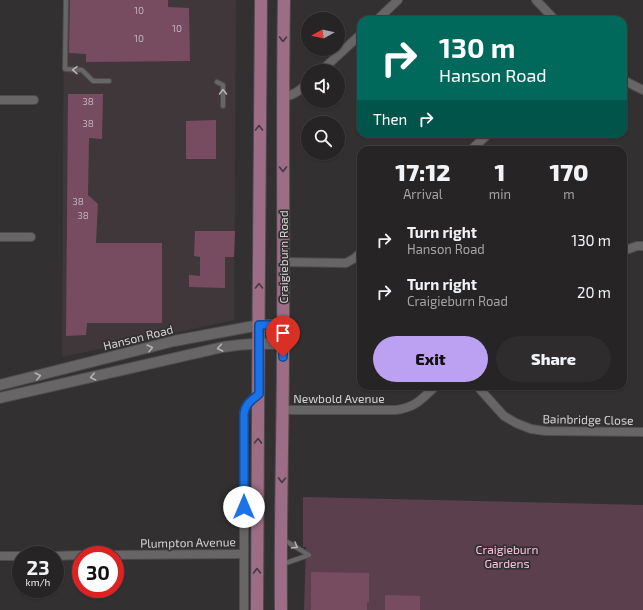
<!DOCTYPE html>
<html lang="en">
<head>
<meta charset="utf-8">
<style>
  :root { --surface:#262425; --page:#2e2c2d; --text:#f1f3f6; --muted:#a4a4a7; --line:#424142; --accent:#bca0f2 }
  body { margin:0; font-family:"Exo 2",sans-serif; background:var(--page); color:var(--text); height:100vh; display:flex; flex-direction:column; font-size:15px; white-space:nowrap }
  * { box-sizing:border-box; margin:0 }
  p { font-size:13px; color:var(--muted) }
  .icon { flex:none; width:22px; height:22px; fill:none; stroke:currentColor; stroke-width:2; stroke-linecap:round; stroke-linejoin:round }
  .map { position:relative; flex:1; overflow:hidden }
  .details { position:absolute; left:357px; top:146px; width:270px; height:244px; display:flex; flex-direction:column; background:var(--surface); border-radius:12px; box-shadow:0 1px 3px #0004,0 0 0 1px var(--line) }
  .details>* { flex:none }
  .hud { position:absolute; left:357px; top:16px; width:270px; height:122px; border-radius:12px; box-shadow:0 1px 3px #0004,0 0 0 1px var(--line); background:#00695c; color:#fff; overflow:hidden }
  .needle { width:26px; rotate:262deg }
  .tools { position:absolute; left:301px; top:12px; display:grid; gap:8px }
  .tools a { display:grid; place-items:center; width:44px; height:44px; border-radius:50%; background:var(--surface); box-shadow:0 1px 3px #0004,0 0 0 1px var(--line); font-size:20px }
  .speed { position:absolute; left:12px; top:546px; display:flex; gap:8px; font-size:20px; font-weight:700; text-align:center }
  .speed>* { display:grid; place-content:center; width:52px; height:52px; border-radius:50%; background:var(--surface); box-shadow:0 1px 3px #0004,0 0 0 1px var(--line); line-height:1 }
  .speed small { font-size:10px; font-weight:400 }
  .speed .limit { border:6px solid #d22; background:#fff; color:#111 }
  .pin { position:absolute; display:grid; place-items:center; width:34px; height:34px; color:#fff; margin:-41px -17px; border-radius:50% 50% 50% 0; rotate:-45deg; box-shadow:0 0 4px #0007 }
  .pin .icon { rotate:45deg }
  .me { position:absolute; width:44px; margin:-22px; rotate:0deg; stroke-linejoin:round; filter:drop-shadow(0 0 3px #0008) }
  .turn { display:flex; align-items:center; gap:14px; height:84px; padding:0 16px; font-size:18px }
  .turn .icon { width:52px; height:52px; stroke-width:2.5 }
  .turn b { display:block; font-size:28px; line-height:34px }
  .then { display:flex; align-items:center; height:38px; padding:0 16px; background:#0003; gap:8px; font-size:15px }
  .eta { display:flex; justify-content:space-evenly; align-items:center; height:68px; text-align:center }
  .eta b { font-size:24px; font-weight:800; line-height:28px }
  .primary-button { display:flex; gap:8px; margin-top:auto; padding:8px 16px }
  .primary-button a { flex:1; height:46px; border-radius:24px; background:var(--accent); color:#111; font-size:16px; font-weight:800; line-height:46px; text-align:center }
  .primary-button a+a { background:var(--page); color:var(--text) }
  ul { padding:0; list-style:none }
  li { display:flex; align-items:center; gap:12px; height:52px; padding:0 16px }
  li div { flex:1 }
  li b { display:block; font-size:15px }
  li em { font-style:normal }
  .map>svg:first-child { display:block }
  .built { fill:#40373b }
  .green { fill:#5b3f4d }
  .building { fill:#774c61 }
  .lines { fill:none; stroke-linecap:round; stroke-linejoin:round }
  .service-casing { stroke:#4e4c4d; stroke-width:6 }
  .minor-casing { stroke:#4e4c4d; stroke-width:10 }
  .tertiary-casing { stroke:#4e4c4d; stroke-width:12 }
  .primary-casing { stroke:#4e4c4d; stroke-width:14 }
  .service { stroke:#686566; stroke-width:4 }
  .minor { stroke:#686566; stroke-width:8 }
  .tertiary { stroke:#686566; stroke-width:10 }
  .primary { stroke:#9d6d86; stroke-width:12 }
  .oneway { stroke:#43393e }
  .oneway2 { stroke:#b4b2b3 }
  .route-casing { stroke:#114b97; stroke-width:10 }
  .route { stroke:#1a73e8; stroke-width:7 }
  .labels { text-anchor:middle; dominant-baseline:central; stroke-width:3.5; stroke-linejoin:round; paint-order:stroke }
  .number-label { font-size:10px; fill:#beb1b7 }
  .street-label { font-size:12px; fill:#d5d3d4; stroke:#333031 }
  .park-label { font-size:12px; fill:#fcc1dd; stroke:#333031 }
</style>
</head>
<body>
<div class="map">
<svg width="643" height="610" viewBox="0 0 643 610">
  <rect width="100%" height="100%" fill="#333031"/>
  <!-- built -->
  <path class="built" d="M 64,0 L 236,0 L 234,320 L 62,357 Z"/>
  <!-- green -->
  <path class="green" d="M 303,497 L 643,505 L 643,610 L 304,610 L 306,547 L 303,547 Z"/>
  <!-- building -->
  <g class="building">
    <path d="M 70,0 L 168,0 L 168,7 L 189,8 L 190,61 L 86,62 L 86,54 L 69,53 Z"/>
    <path d="M 68,94 L 103,94 L 102,139 L 89,138 L 88,195 L 98,204 L 96,243 L 162,243 L 162,323 L 87,323 L 86,335 L 66,336 Z"/>
    <path d="M 216,120 L 216,159 L 186,159 L 186,121 Z"/>
    <path d="M 195,231 L 235,231 L 234,257 L 225,257 L 225,288 L 189,287 L 189,275 L 200,276 L 200,257 L 194,256 Z"/>
    <path d="M 311,572 L 369,573 L 369,602 L 367,602 L 367,610 L 311,610 Z"/>
    <path d="M 385,595 L 420,596 L 420,610 L 385,610 Z"/>
  </g>
  <g class="lines">
    <defs>
      <g id="service">
        <path d="M 66,0 L 65,69 L 82,70 L 93,81 L 109,81"/>
        <path d="M 217,82 L 223,85 L 223,106"/>
        <path d="M 284,540 L 309,555"/>
        <path d="M 283,564 L 309,555"/>
      </g>
      <g id="minor">
        <path d="M 536,0 L 555,20"/>
        <path d="M 377,20 L 398,0"/>
        <path d="M 321,71 L 361,34"/>
        <path d="M 623,80 L 643,90"/>
        <path d="M 283,97 C 293,96 300,90 308,83"/>
        <path d="M 0,100 L 34,100"/>
        <path d="M 471,150 L 488,134"/>
        <path d="M 0,237 L 31,237"/>
        <path d="M 623,251 L 637,246 L 643,246"/>
        <path d="M 283,262 L 346,263 L 355,258 L 361,252"/>
        <path d="M 477,386 L 504,416 L 516,423 L 531,429 L 546,431 L 643,432"/>
        <path d="M 282,410 L 396,410 C 417,407 421,399 436,386"/>
        <path d="M 108,555 L 244,554"/>
        <path d="M 0,556 L 21,556"/>
        <path d="M 55,556 L 81,555"/>
        <path d="M 244,610 L 244,414 C 245,404 252,400 259,394"/>
      </g>
      <g id="tertiary">
        <path d="M 0,385 L 174,341 L 259,325 L 283,325"/>
        <path d="M 0,398 L 223,347 C 243,344 263,343 283,344"/>
      </g>
      <g id="primary">
        <path d="M 257,610 C 258,407 259,203 261,0"/>
        <path d="M 281,610 C 280,521 283,432 283,343 C 284,229 282,114 284,0"/>
      </g>
    </defs>
    <!-- service casing -->
    <use href="#service" class="service-casing"/>
    <!-- minor casing -->
    <use href="#minor" class="minor-casing"/>
    <!-- tertiary casing -->
    <use href="#tertiary" class="tertiary-casing"/>
    <!-- primary casing -->
    <use href="#primary" class="primary-casing"/>
    <!-- service -->
    <use href="#service" class="service"/>
    <!-- minor -->
    <use href="#minor" class="minor"/>
    <!-- tertiary -->
    <use href="#tertiary" class="tertiary"/>
    <!-- primary -->
    <use href="#primary" class="primary"/>
  </g>
  <!-- one-way arrows -->
  <defs><path id="oneway-chevron" d="M-2-3.5L2.5 0L-2 3.5" fill="none" stroke-width="1.6" stroke-linecap="round" stroke-linejoin="round"/></defs>
  <g class="oneway">
    <use href="#oneway-chevron" transform="translate(283 39) rotate(91)"/>
    <use href="#oneway-chevron" transform="translate(259 128) rotate(-90)"/>
    <use href="#oneway-chevron" transform="translate(283 169) rotate(89)"/>
    <use href="#oneway-chevron" transform="translate(259 286) rotate(-90)"/>
    <use href="#oneway-chevron" transform="translate(258 441) rotate(-89)"/>
    <use href="#oneway-chevron" transform="translate(282 480) rotate(91)"/>
    <use href="#oneway-chevron" transform="translate(257 571) rotate(-90)"/>
  </g>
  <g class="oneway2">
    <use href="#oneway-chevron" transform="translate(75 70) rotate(-179)"/>
    <use href="#oneway-chevron" transform="translate(223 92) rotate(-90)"/>
    <use href="#oneway-chevron" transform="translate(150 348) rotate(-14)"/>
    <use href="#oneway-chevron" transform="translate(220 348) rotate(169)"/>
    <use href="#oneway-chevron" transform="translate(38 376) rotate(-14)"/>
    <use href="#oneway-chevron" transform="translate(93 377) rotate(167)"/>
    <use href="#oneway-chevron" transform="translate(295 546) rotate(30)"/>
  </g>
  <g class="lines">
    <defs>
      <path id="route" d="M 244,507 L 244,414 C 245,404 252,400 259,394 L 259,325 L 283,325 L 283,357"/>
    </defs>
    <!-- route casing -->
    <use href="#route" class="route-casing"/>
    <!-- route -->
    <use href="#route" class="route"/>
  </g>
  <g class="labels">
    <!-- number labels -->
    <g class="number-label">
      <text x="139" y="10">10</text>
      <text x="177" y="28">10</text>
      <text x="139" y="38">10</text>
      <text x="88" y="101">38</text>
      <text x="88" y="123">38</text>
      <text x="78" y="201">38</text>
      <text x="83" y="215">38</text>
    </g>
    <!-- street labels -->
    <g class="street-label">
      <text transform="translate(283 257) rotate(-90)">Craigieburn Road</text>
      <text transform="translate(138 337) rotate(-14)">Hanson Road</text>
      <text x="339" y="398">Newbold Avenue</text>
      <text transform="translate(588 419) rotate(1)">Bainbridge Close</text>
      <text transform="translate(188 542) rotate(-1)">Plumpton Avenue</text>
    </g>
    <!-- park labels -->
    <g class="park-label">
      <text x="507" y="549">Craigieburn<tspan x="507" dy="14">Gardens</tspan></text>
    </g>
  </g>
</svg>
<div class="tools">
<a><svg class="needle" viewBox="-14 -14 28 28"><path d="M0-13l5 13h-10z" fill="#e53935"/><path d="M0 13l5-13h-10z" fill="#a4a4a7"/></svg></a>
<a><svg class="icon" aria-label="sound" viewBox="0 0 24 24"><path d="M4 9h4l5-4v14l-5-4H4zM17 9q2 3 0 6"/></svg></a>
<a><svg class="icon" aria-label="search" viewBox="0 0 24 24"><circle cx="10" cy="10" r="6"/><path d="M15 15l6 6"/></svg></a>
</div>
<div class="speed"><div>23<small>km/h</small></div><div class="limit">30</div></div>
<div class="pin" style="left:283px;top:357px;background:#d93025"><svg class="icon" aria-label="arrive" viewBox="0 0 24 24"><path d="M6 21V4h12l-3 4 3 4H6"/></svg></div>
<svg class="me" style="left:244px;top:507px" viewBox="-20 -20 40 40"><circle r="19" fill="#fff"/><path d="M0-13L10 11 0 6-10 11z" fill="#1a73e8"/></svg>
<div class="hud">
<div class="turn"><svg class="icon" aria-label="right" viewBox="0 0 24 24"><path d="M7 20v-9h11M14 6l5 5-5 5"/></svg><div><b>130 m</b>Hanson Road</div></div>
<div class="then">Then<svg class="icon" aria-label="right" viewBox="0 0 24 24"><path d="M7 20v-9h11M14 6l5 5-5 5"/></svg></div>
</div>
<section class="details">
<div class="eta">
<div><b>17:12</b><p>Arrival</p></div>
<div><b>1</b><p>min</p></div>
<div><b>170</b><p>m</p></div>
</div>
<ul>
<li><svg class="icon" aria-label="right" viewBox="0 0 24 24"><path d="M7 20v-9h11M14 6l5 5-5 5"/></svg><div><b>Turn right</b><p>Hanson Road</p></div><em>130 m</em></li>
<li><svg class="icon" aria-label="right" viewBox="0 0 24 24"><path d="M7 20v-9h11M14 6l5 5-5 5"/></svg><div><b>Turn right</b><p>Craigieburn Road</p></div><em>20 m</em></li>
</ul>
<div class="primary-button"><a>Exit</a><a>Share</a></div>
</section>
</div>
</body>
</html>
